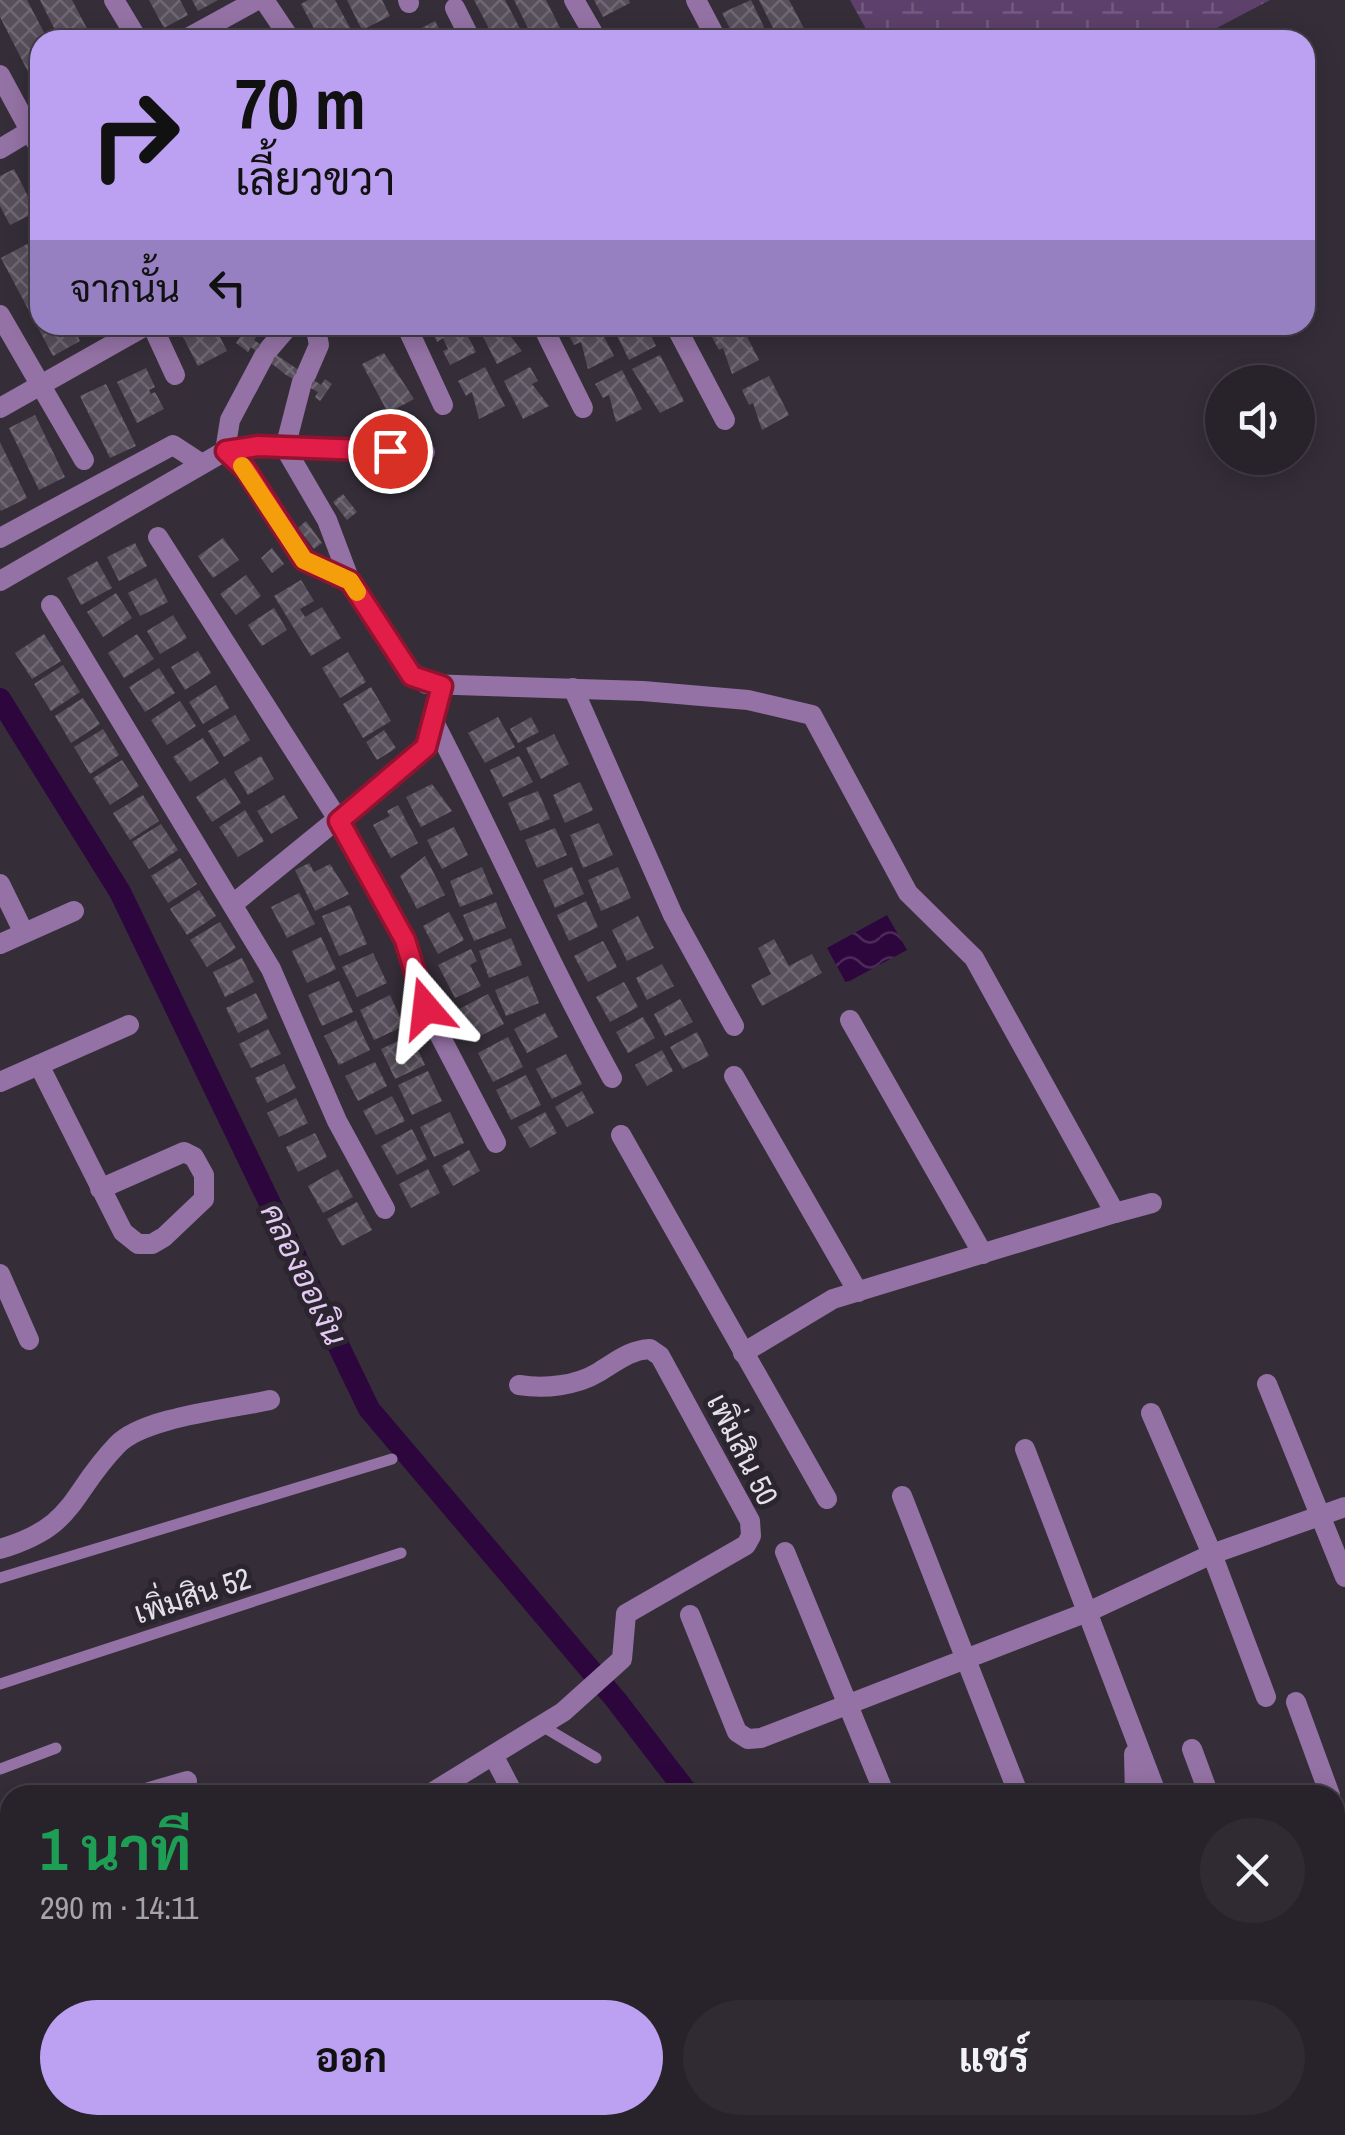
<!DOCTYPE html>
<html lang="th">
<head>
<meta charset="utf-8">
<style>
  :root { --surface:#28222b; --page:#302a33; --text:#f1f3f6; --muted:#a5a4a9; --line:#443f47; --accent:#bca0f2 }
  body { margin:0; font-family:"Archivo Narrow",Sarabun,sans-serif; background:var(--page); color:var(--text); height:100vh; display:flex; flex-direction:column; font-size:38px; white-space:nowrap }
  * { box-sizing:border-box; margin:0 }
  p { font-size:32px; color:var(--muted) }
  .icon { flex:none; width:55px; height:55px; fill:none; stroke:currentColor; stroke-width:2; stroke-linecap:round; stroke-linejoin:round }
  .map { position:relative; flex:1; overflow:hidden }
  .panel { position:absolute; left:0px; top:1785px; width:1345px; height:350px; display:flex; flex-direction:column; background:var(--surface); border-radius:30px 30px 0 0; box-shadow:0 5px 25px #0003,0 0 0 2px var(--line) }
  .panel>* { flex:none }
  .top-card { position:absolute; left:30px; top:30px; width:1285px; height:305px; border-radius:30px; box-shadow:0 5px 25px #0003,0 0 0 2px var(--line); background:#bca0f2; color:#111; overflow:hidden }
  .controls { position:absolute; left:1205px; top:365px; display:grid; gap:20px }
  .controls a { display:grid; place-items:center; width:110px; height:110px; border-radius:50%; background:var(--surface); box-shadow:0 5px 25px #0003,0 0 0 2px var(--line); font-size:50px }
  .pin { position:absolute; display:grid; place-items:center; width:85px; height:85px; color:#fff; margin:-42px; border:5px solid #fff; border-radius:50%; box-shadow:0 2px 10px #0007 }
  .me { position:absolute; width:110px; margin:-55px; rotate:343deg; stroke-linejoin:round; filter:drop-shadow(0 0 8px #0008) }
  .turn { display:flex; align-items:center; gap:35px; height:210px; padding:0 40px; font-size:45px }
  .turn .icon { width:130px; height:130px; stroke-width:2.5 }
  .turn b { display:block; font-size:70px; line-height:85px }
  .then { display:flex; align-items:center; height:95px; padding:0 40px; background:#0003; gap:20px; font-size:38px }
  .round { display:grid; place-items:center; flex:none; width:105px; height:105px; border-radius:52px; background:var(--page) }
  .head { display:flex; align-items:center; justify-content:space-between; height:170px; padding:0 40px }
  h1 { font-size:60px; font-weight:700; line-height:75px; color:#1e9e55 }
  .button { display:flex; gap:20px; margin-top:auto; padding:20px 40px }
  .button a { flex:1; height:115px; border-radius:60px; background:var(--accent); color:#111; font-size:40px; font-weight:700; line-height:115px; text-align:center }
  .button a+a { background:var(--page); color:var(--text) }
  .map>svg:first-child { display:block }
  .wetland { fill:url(#wetland-marsh) }
  .water { fill:url(#water-waves) }
  .lines { fill:none; stroke-linecap:round; stroke-linejoin:round }
  .canal { stroke:#2d063d; stroke-width:22 }
  .building { fill:url(#building-cross-hatch) }
  .lane { stroke:#9472a5; stroke-width:11 }
  .street { stroke:#9472a5; stroke-width:20 }
  .secondary { stroke:#cc96e7; stroke-width:20 }
  .route-casing { stroke:#92132f; stroke-width:25 }
  .route { stroke:#e11d48; stroke-width:18 }
  .slow { stroke:#f59e0b; stroke-width:18 }
  .labels { text-anchor:middle; dominant-baseline:central; stroke-width:10; stroke-linejoin:round; paint-order:stroke }
  .street-label { font-size:30px; fill:#e5e1e8; stroke:#2b252f }
  .water-label { font-size:32px; font-style:italic; fill:#e4c9f2; stroke:#2b252f }
</style>
</head>
<body>
<div class="map">
<svg width="1345" height="2135" viewBox="0 0 1345 2135">
  <defs>
    <pattern id="wetland-marsh" width="20" height="14" patternUnits="userSpaceOnUse" patternTransform="scale(2.5)"><rect width="20" height="14" fill="#5d406b"/><path d="M1 5h8M5 5V1M11 12h8M15 12V8" fill="none" stroke="#745b80"/></pattern>
    <pattern id="water-waves" width="16" height="10" patternUnits="userSpaceOnUse" patternTransform="scale(2.5)"><rect width="16" height="10" fill="#2d063d"/><path d="M0 5q4-4 8 0t8 0" fill="none" stroke="#4b2a59"/></pattern>
    <pattern id="building-cross-hatch" width="8" height="8" patternUnits="userSpaceOnUse" patternTransform="scale(2.5)"><rect width="8" height="8" fill="#574f5b"/><path d="M0 0l8 8M0 8l8-8" fill="none" stroke="#6f6873"/></pattern>
  </defs>
  <rect width="100%" height="100%" fill="#352e39"/>
  <!-- wetland -->
  <path class="wetland" d="M 850,0 L 1270,0 L 1194,40 L 872,40 Z"/>
  <!-- water -->
  <path class="water" d="M 887,915 L 907,950 L 846,983 L 827,948 Z"/>
  <g class="lines">
    <!-- canal -->
    <g class="canal">
      <path d="M 0,699 L 120,892 L 369,1409 L 616,1700 L 689,1795"/>
      <path d="M 915,2125 L 921,2135"/>
    </g>
  </g>
  <!-- building -->
  <g class="building">
    <path d="M 0,0 L 27,0 L 48,40 L 40,40 L 40,95 L 0,17 Z"/>
    <path d="M 40,0 L 72,0 L 93,40 L 60,40 Z"/>
    <path d="M 149,0 L 180,0 L 188,15 L 164,28 Z"/>
    <path d="M 192,0 L 218,0 L 198,11 Z"/>
    <path d="M 308,0 L 335,0 L 355,37 L 320,40 L 301,4 Z"/>
    <path d="M 347,0 L 382,0 L 390,16 L 362,30 Z"/>
    <path d="M 474,0 L 505,0 L 526,40 L 495,40 Z"/>
    <path d="M 514,0 L 546,0 L 566,40 L 534,40 Z"/>
    <path d="M 594,0 L 629,0 L 630,3 L 603,17 Z"/>
    <path d="M 751,0 L 770,40 L 736,40 L 722,13 Z"/>
    <path d="M 759,0 L 789,0 L 809,38 L 779,40 Z"/>
    <path d="M 435,21 L 445,40 L 414,40 L 410,34 Z"/>
    <path d="M 684,31 L 688,40 L 665,40 Z"/>
    <path d="M 14,169 L 36,212 L 10,225 L 0,206 L 0,176 Z"/>
    <path d="M 29,243 L 40,264 L 40,325 L 72,325 L 80,341 L 53,356 L 1,258 Z"/>
    <path d="M 200,325 L 214,325 L 227,351 L 198,366 L 182,335 Z"/>
    <path d="M 433,325 L 462,325 L 476,352 L 450,365 L 443,351 L 448,349 L 443,338 L 437,342 L 429,327 Z"/>
    <path d="M 477,325 L 514,325 L 505,329 L 522,351 L 497,364 Z"/>
    <path d="M 578,325 L 598,325 L 614,356 L 588,369 L 581,342 L 574,345 L 567,331 Z"/>
    <path d="M 612,325 L 646,325 L 656,346 L 629,360 Z"/>
    <path d="M 730,325 L 741,325 L 759,360 L 732,374 L 723,348 L 719,350 L 711,335 Z"/>
    <path d="M 247,327 L 258,334 L 254,340 L 321,385 L 325,379 L 332,384 L 320,401 L 315,397 L 318,392 L 286,375 L 251,347 L 248,352 L 236,343 Z"/>
    <path d="M 384,353 L 414,399 L 388,413 L 362,364 Z"/>
    <path d="M 660,355 L 684,401 L 660,413 L 632,369 Z"/>
    <path d="M 485,367 L 505,406 L 479,419 L 472,392 L 466,396 L 458,381 Z"/>
    <path d="M 530,367 L 538,381 L 532,384 L 549,406 L 523,419 L 504,381 Z"/>
    <path d="M 146,368 L 155,387 L 149,390 L 151,394 L 155,392 L 164,409 L 137,423 L 117,382 Z"/>
    <path d="M 622,370 L 642,409 L 616,422 L 609,395 L 603,398 L 595,384 Z"/>
    <path d="M 769,376 L 789,415 L 762,430 L 753,403 L 749,405 L 742,390 Z"/>
    <path d="M 106,384 L 136,446 L 110,458 L 80,396 Z"/>
    <path d="M 35,415 L 65,477 L 39,490 L 9,428 Z"/>
    <path d="M 0,442 L 27,498 L 1,511 L 0,509 Z"/>
    <path d="M 343,494 L 357,512 L 347,520 L 333,502 Z"/>
    <path d="M 306,521 L 322,543 L 314,549 L 298,528 Z"/>
    <path d="M 223,538 L 239,560 L 213,578 L 198,556 Z"/>
    <path d="M 135,543 L 147,566 L 119,581 L 107,557 Z"/>
    <path d="M 272,548 L 284,564 L 272,573 L 261,558 Z"/>
    <path d="M 97,561 L 112,588 L 81,605 L 67,578 Z"/>
    <path d="M 246,575 L 261,596 L 236,615 L 220,594 Z"/>
    <path d="M 156,578 L 168,602 L 140,616 L 128,593 Z"/>
    <path d="M 301,580 L 314,601 L 300,609 L 305,617 L 322,607 L 341,638 L 311,656 L 274,596 Z"/>
    <path d="M 116,593 L 132,618 L 103,637 L 87,612 Z"/>
    <path d="M 274,608 L 287,630 L 262,646 L 248,625 Z"/>
    <path d="M 173,615 L 187,638 L 160,654 L 147,631 Z"/>
    <path d="M 44,634 L 61,661 L 32,679 L 15,653 Z"/>
    <path d="M 137,634 L 154,659 L 124,678 L 108,653 Z"/>
    <path d="M 198,651 L 211,673 L 185,690 L 171,667 Z"/>
    <path d="M 348,652 L 366,682 L 340,698 L 322,668 Z"/>
    <path d="M 63,665 L 80,692 L 51,711 L 34,684 Z"/>
    <path d="M 159,668 L 175,693 L 145,712 L 129,687 Z"/>
    <path d="M 216,685 L 229,708 L 203,724 L 189,702 Z"/>
    <path d="M 371,687 L 391,721 L 363,738 L 343,704 Z"/>
    <path d="M 83,698 L 100,724 L 71,743 L 55,716 Z"/>
    <path d="M 180,701 L 196,726 L 167,745 L 151,720 Z"/>
    <path d="M 235,715 L 250,740 L 224,757 L 208,731 Z"/>
    <path d="M 498,717 L 515,747 L 485,763 L 468,733 Z"/>
    <path d="M 531,717 L 539,732 L 518,743 L 510,729 Z"/>
    <path d="M 103,729 L 119,755 L 90,774 L 74,747 Z"/>
    <path d="M 384,730 L 396,748 L 377,760 L 366,742 Z"/>
    <path d="M 554,734 L 569,764 L 541,779 L 526,748 Z"/>
    <path d="M 203,738 L 219,763 L 190,782 L 173,757 Z"/>
    <path d="M 261,756 L 274,779 L 248,795 L 234,772 Z"/>
    <path d="M 519,756 L 533,782 L 503,797 L 490,770 Z"/>
    <path d="M 122,760 L 139,786 L 110,805 L 93,778 Z"/>
    <path d="M 225,778 L 241,803 L 212,822 L 196,797 Z"/>
    <path d="M 580,782 L 593,810 L 565,823 L 553,795 Z"/>
    <path d="M 432,784 L 452,811 L 421,827 L 406,797 Z"/>
    <path d="M 538,791 L 550,819 L 520,831 L 508,803 Z"/>
    <path d="M 143,795 L 159,821 L 130,840 L 113,813 Z"/>
    <path d="M 284,795 L 298,818 L 271,834 L 257,811 Z"/>
    <path d="M 398,805 L 418,843 L 391,858 L 373,825 L 390,816 L 387,811 Z"/>
    <path d="M 245,810 L 264,841 L 238,857 L 219,827 Z"/>
    <path d="M 599,823 L 613,855 L 583,868 L 570,835 Z"/>
    <path d="M 161,824 L 178,850 L 149,869 L 132,842 Z"/>
    <path d="M 454,827 L 468,855 L 442,869 L 427,840 Z"/>
    <path d="M 555,828 L 567,855 L 537,868 L 525,840 Z"/>
    <path d="M 425,856 L 445,895 L 417,909 L 400,876 Z"/>
    <path d="M 180,858 L 197,884 L 168,903 L 151,876 Z"/>
    <path d="M 309,863 L 314,872 L 330,864 L 349,894 L 315,911 L 295,870 Z"/>
    <path d="M 482,867 L 493,894 L 460,907 L 450,881 Z"/>
    <path d="M 572,867 L 584,894 L 555,908 L 543,880 Z"/>
    <path d="M 618,867 L 631,898 L 601,911 L 588,880 Z"/>
    <path d="M 199,890 L 216,916 L 187,935 L 170,909 Z"/>
    <path d="M 299,893 L 315,924 L 287,938 L 271,907 Z"/>
    <path d="M 586,901 L 598,927 L 569,941 L 557,915 Z"/>
    <path d="M 496,902 L 506,928 L 474,941 L 463,915 Z"/>
    <path d="M 350,905 L 367,944 L 339,956 L 322,916 Z"/>
    <path d="M 449,912 L 464,940 L 438,954 L 423,926 Z"/>
    <path d="M 638,916 L 654,948 L 627,961 L 612,930 Z"/>
    <path d="M 220,922 L 236,948 L 207,967 L 190,940 Z"/>
    <path d="M 321,937 L 336,969 L 307,983 L 292,951 Z"/>
    <path d="M 511,938 L 522,965 L 489,978 L 479,951 Z"/>
    <path d="M 774,939 L 789,966 L 812,954 L 822,973 L 762,1006 L 751,985 L 771,974 L 758,948 Z"/>
    <path d="M 603,941 L 617,967 L 588,982 L 574,956 Z"/>
    <path d="M 471,949 L 477,961 L 470,965 L 481,986 L 455,998 L 438,965 Z"/>
    <path d="M 373,953 L 387,983 L 357,997 L 342,967 Z"/>
    <path d="M 242,958 L 254,982 L 225,997 L 213,972 Z"/>
    <path d="M 662,964 L 674,986 L 647,1000 L 636,978 Z"/>
    <path d="M 528,976 L 539,1003 L 506,1016 L 495,990 Z"/>
    <path d="M 339,981 L 353,1012 L 322,1026 L 308,995 Z"/>
    <path d="M 624,982 L 638,1007 L 610,1022 L 596,997 Z"/>
    <path d="M 256,993 L 268,1018 L 238,1033 L 226,1008 Z"/>
    <path d="M 488,994 L 504,1024 L 474,1039 L 459,1009 Z"/>
    <path d="M 390,995 L 404,1026 L 374,1040 L 360,1010 Z"/>
    <path d="M 680,999 L 693,1022 L 665,1036 L 654,1014 Z"/>
    <path d="M 545,1013 L 558,1037 L 527,1053 L 514,1029 Z"/>
    <path d="M 643,1017 L 655,1038 L 628,1053 L 616,1032 Z"/>
    <path d="M 356,1020 L 370,1050 L 339,1065 L 324,1036 Z"/>
    <path d="M 268,1029 L 281,1054 L 251,1068 L 239,1044 Z"/>
    <path d="M 697,1032 L 709,1056 L 683,1069 L 670,1047 Z"/>
    <path d="M 411,1035 L 425,1065 L 395,1079 L 381,1049 Z"/>
    <path d="M 508,1037 L 523,1067 L 493,1082 L 478,1053 Z"/>
    <path d="M 662,1050 L 673,1071 L 647,1086 L 635,1065 Z"/>
    <path d="M 566,1054 L 582,1084 L 552,1099 L 536,1069 Z"/>
    <path d="M 375,1062 L 387,1086 L 358,1101 L 345,1076 Z"/>
    <path d="M 284,1064 L 296,1088 L 267,1103 L 255,1078 Z"/>
    <path d="M 428,1071 L 442,1101 L 412,1115 L 398,1085 Z"/>
    <path d="M 526,1075 L 541,1105 L 511,1120 L 496,1090 Z"/>
    <path d="M 582,1091 L 594,1113 L 567,1127 L 555,1107 Z"/>
    <path d="M 392,1096 L 405,1121 L 376,1135 L 363,1111 Z"/>
    <path d="M 296,1098 L 308,1123 L 279,1137 L 267,1113 Z"/>
    <path d="M 450,1112 L 464,1143 L 434,1157 L 420,1127 Z"/>
    <path d="M 545,1112 L 557,1133 L 530,1148 L 518,1127 Z"/>
    <path d="M 412,1129 L 427,1159 L 397,1175 L 381,1146 Z"/>
    <path d="M 315,1133 L 327,1157 L 298,1172 L 286,1147 Z"/>
    <path d="M 469,1150 L 480,1171 L 453,1186 L 442,1166 Z"/>
    <path d="M 338,1169 L 353,1197 L 323,1213 L 308,1186 Z"/>
    <path d="M 428,1169 L 440,1193 L 411,1208 L 399,1184 Z"/>
    <path d="M 357,1202 L 372,1230 L 342,1246 L 327,1219 Z"/>
  </g>
  <g class="lines">
    <!-- lane -->
    <g class="lane">
      <path d="M 0,1578 L 392,1459"/>
      <path d="M 0,1684 L 401,1553"/>
      <path d="M 542,1726 L 596,1758"/>
      <path d="M 0,1769 L 56,1748"/>
    </g>
    <!-- street -->
    <g class="street">
      <path d="M 114,0 L 138,40"/>
      <path d="M 264,0 L 291,40"/>
      <path d="M 408,0 L 409,3"/>
      <path d="M 574,0 L 597,40"/>
      <path d="M 696,0 L 717,40"/>
      <path d="M 455,8 L 471,40"/>
      <path d="M 184,40 L 257,0"/>
      <path d="M 0,75 L 40,149"/>
      <path d="M 0,149 L 40,125"/>
      <path d="M 0,315 L 84,460"/>
      <path d="M 152,325 L 175,375"/>
      <path d="M 406,325 L 443,405"/>
      <path d="M 542,325 L 583,408"/>
      <path d="M 675,325 L 725,420"/>
      <path d="M 269,349 L 287,328 L 295,325"/>
      <path d="M 264,356 L 230,420 L 225,451 L 246,470 L 304,560 L 350,581 L 327,520 L 285,448 L 302,382"/>
      <path d="M 306,375 L 319,345 L 315,325"/>
      <path d="M 0,408 L 147,325"/>
      <path d="M 158,537 L 339,821 L 405,940 L 426,1009 L 496,1143"/>
      <path d="M 0,538 L 173,445 L 199,462"/>
      <path d="M 0,581 L 225,451 L 258,446 L 425,452"/>
      <path d="M 350,581 L 402,663 L 426,684 L 643,691 L 748,700 L 812,715 L 908,893 L 974,958 L 1115,1213 L 833,1299 L 743,1353"/>
      <path d="M 51,605 L 271,969 L 337,1121 L 385,1209"/>
      <path d="M 573,688 L 673,915 L 734,1026"/>
      <path d="M 435,724 C 496,842 548,962 612,1078"/>
      <path d="M 0,884 L 24,933"/>
      <path d="M 233,904 L 426,747 L 442,686"/>
      <path d="M 0,944 L 74,911"/>
      <path d="M 850,1020 L 983,1254"/>
      <path d="M 39,1065 L 123,1232 L 138,1244 L 152,1244 L 164,1237 L 204,1199 L 204,1175 L 194,1157 L 184,1152 L 100,1189"/>
      <path d="M 734,1076 L 858,1292"/>
      <path d="M 0,1082 L 129,1025"/>
      <path d="M 621,1135 L 827,1499"/>
      <path d="M 1115,1213 L 1152,1203"/>
      <path d="M 0,1274 L 29,1340"/>
      <path d="M 1267,1384 L 1345,1577"/>
      <path d="M 1151,1413 L 1212,1554 L 1266,1697"/>
      <path d="M 1025,1449 L 1157,1795"/>
      <path d="M 902,1496 L 1019,1795"/>
      <path d="M 0,1549 C 77,1526 68,1496 117,1445 C 143,1417 231,1409 270,1400"/>
      <path d="M 785,1552 L 885,1795"/>
      <path d="M 690,1615 L 737,1732 L 748,1739 L 761,1738 L 1090,1611 L 1212,1554 L 1345,1507"/>
      <path d="M 1296,1702 L 1330,1795"/>
      <path d="M 1192,1749 L 1209,1795"/>
      <path d="M 1134,1754 L 1135,1795"/>
      <path d="M 493,1755 L 514,1795"/>
      <path d="M 139,1795 L 187,1781"/>
      <path d="M 428,1795 L 563,1712 L 622,1659 L 626,1614 L 746,1545 L 751,1536 L 750,1521 L 660,1356 L 650,1349 C 629,1350 616,1362 599,1372 C 576,1386 545,1389 519,1385"/>
      <path d="M 1335,1808 L 1345,1835"/>
      <path d="M 0,1835 L 10,1832"/>
      <path d="M 1335,1871 L 1345,1867"/>
      <path d="M 0,1982 L 10,1981"/>
      <path d="M 1089,2125 L 1093,2135"/>
      <path d="M 1209,2125 L 1213,2135"/>
      <path d="M 1333,2125 L 1337,2135"/>
      <path d="M 136,2135 L 172,2125"/>
      <path d="M 655,2135 L 679,2125"/>
    </g>
    <!-- secondary -->
    <g class="secondary">
      <path d="M 0,2067 L 10,2104"/>
      <path d="M 16,2125 L 19,2135"/>
    </g>
  </g>
  <g class="lines">
    <defs>
      <path id="route" d="M 390,451 L 258,446 L 226,451 L 246,470 L 304,560 L 350,581 L 412,676 L 442,686 L 426,747 L 339,821 L 405,940 L 426,1008"/>
    </defs>
    <!-- route casing -->
    <use href="#route" class="route-casing"/>
    <!-- route -->
    <use href="#route" class="route"/>
    <!-- slow -->
    <path class="slow" d="M 242,466 L 304,560 L 350,581 L 357,592"/>
  </g>
  <g class="labels">
    <!-- street labels -->
    <g class="street-label">
      <text transform="translate(743 1449) rotate(63)">เพิ่มสิน 50</text>
      <text transform="translate(192 1595) rotate(-18)">เพิ่มสิน 52</text>
    </g>
    <!-- water labels -->
    <g class="water-label">
      <text transform="translate(304 1274) rotate(64)">คลองออเงิน</text>
    </g>
  </g>
</svg>
<div class="controls">
<a><svg class="icon" aria-label="sound" viewBox="0 0 24 24"><path d="M4 9h4l5-4v14l-5-4H4zM17 9q2 3 0 6"/></svg></a>
</div>
<div class="pin" style="left:390px;top:451px;background:#d93025"><svg class="icon" aria-label="arrive" viewBox="0 0 24 24"><path d="M6 21V4h12l-3 4 3 4H6"/></svg></div>
<svg class="me" style="left:426px;top:1008px" viewBox="-20 -20 40 40"><path d="M0-17L14 15 0 8-14 15z" fill="#e11d48" stroke="#fff" stroke-width="4"/></svg>
<div class="top-card">
<div class="turn"><svg class="icon" aria-label="right" viewBox="0 0 24 24"><path d="M7 20v-9h11M14 6l5 5-5 5"/></svg><div><b>70 m</b>เลี้ยวขวา</div></div>
<div class="then">จากนั้น<svg class="icon" aria-label="left" viewBox="0 0 24 24"><path d="M17 20v-9H6M10 6l-5 5 5 5"/></svg></div>
</div>
<section class="panel">
<div class="head"><div><h1>1 นาที</h1><p>290 m · 14:11</p></div><a class="round"><svg class="icon" aria-label="close" viewBox="0 0 24 24"><path d="M6 6l12 12M18 6L6 18"/></svg></a></div>
<div class="button"><a>ออก</a><a>แชร์</a></div>
</section>
</div>
</body>
</html>
